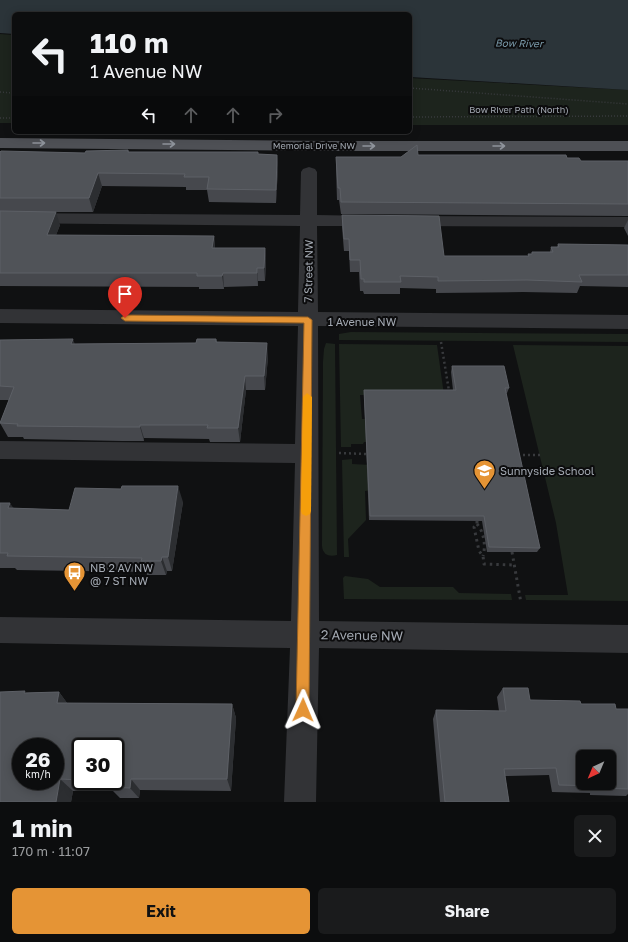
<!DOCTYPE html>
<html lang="en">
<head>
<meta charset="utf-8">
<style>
  :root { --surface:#0c0d0e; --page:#1a1b1c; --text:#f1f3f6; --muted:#9a9c9e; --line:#2c2d2e; --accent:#e59435 }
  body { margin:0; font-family:"Golos Text",sans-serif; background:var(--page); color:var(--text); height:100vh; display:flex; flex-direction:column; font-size:15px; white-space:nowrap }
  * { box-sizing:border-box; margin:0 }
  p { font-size:13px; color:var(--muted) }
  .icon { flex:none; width:22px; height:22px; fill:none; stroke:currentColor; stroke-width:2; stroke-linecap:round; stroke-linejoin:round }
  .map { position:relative; height:802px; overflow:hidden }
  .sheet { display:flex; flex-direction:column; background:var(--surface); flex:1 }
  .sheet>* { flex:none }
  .hud { position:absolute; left:12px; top:12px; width:400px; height:122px; border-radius:6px; box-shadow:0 2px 10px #0003,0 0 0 1px var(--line); background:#0c0d0e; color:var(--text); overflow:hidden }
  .needle { width:26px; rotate:224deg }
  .controls { position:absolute; left:576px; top:750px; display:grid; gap:8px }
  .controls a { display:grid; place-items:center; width:40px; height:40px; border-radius:6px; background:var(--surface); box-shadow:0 2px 10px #0003,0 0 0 1px var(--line); font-size:20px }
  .speed { position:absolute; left:12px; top:738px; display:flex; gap:8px; font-size:20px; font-weight:700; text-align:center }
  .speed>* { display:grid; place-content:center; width:52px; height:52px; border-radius:50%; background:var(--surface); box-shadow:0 2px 10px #0003,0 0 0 1px var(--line); line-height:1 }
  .speed small { font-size:10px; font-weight:400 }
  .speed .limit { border:2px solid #111; border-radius:6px; background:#fff; color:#111 }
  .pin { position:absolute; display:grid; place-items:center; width:34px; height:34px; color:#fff; margin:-41px -17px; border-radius:50% 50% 50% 0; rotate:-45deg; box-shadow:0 0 4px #0007 }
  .pin .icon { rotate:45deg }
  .me { position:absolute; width:44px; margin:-22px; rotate:1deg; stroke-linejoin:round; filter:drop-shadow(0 0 3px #0008) }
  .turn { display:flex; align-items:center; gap:14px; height:84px; padding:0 12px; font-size:18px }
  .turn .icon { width:52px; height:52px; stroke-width:2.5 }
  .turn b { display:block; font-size:28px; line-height:34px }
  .lanes { display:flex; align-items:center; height:38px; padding:0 12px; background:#0003; justify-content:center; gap:20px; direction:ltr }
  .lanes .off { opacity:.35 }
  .round { display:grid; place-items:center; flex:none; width:42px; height:42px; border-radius:6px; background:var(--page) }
  .overview { display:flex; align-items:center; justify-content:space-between; height:68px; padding:0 12px }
  h1 { font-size:24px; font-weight:700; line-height:30px }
  .action { display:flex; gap:8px; margin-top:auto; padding:8px 12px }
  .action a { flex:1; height:46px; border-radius:6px; background:var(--accent); color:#111; font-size:16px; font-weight:700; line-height:46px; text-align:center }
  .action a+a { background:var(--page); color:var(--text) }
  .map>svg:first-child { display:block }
  .green { fill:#1d241d }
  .water { fill:#2b3439 }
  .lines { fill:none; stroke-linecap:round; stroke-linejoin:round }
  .path-far2 { stroke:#383a3d; stroke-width:1.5; stroke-dasharray:1 2; stroke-linecap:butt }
  .path-far1 { stroke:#383a3d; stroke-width:2.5; stroke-dasharray:2 3; stroke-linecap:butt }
  .path { stroke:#383a3d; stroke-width:3; stroke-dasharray:2.5 4; stroke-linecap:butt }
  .minor { fill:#323336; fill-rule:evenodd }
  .major { fill:#4e5055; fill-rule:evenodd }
  .wall { fill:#46484d; fill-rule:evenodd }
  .shaded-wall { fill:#2c2e31 }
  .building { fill:#505358; stroke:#5d6066; fill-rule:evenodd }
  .oneway { stroke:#8e939b }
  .route { fill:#e59435; stroke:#956022 }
  .slow { fill:#f59e0b }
  .labels { text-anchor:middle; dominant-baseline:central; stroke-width:4; stroke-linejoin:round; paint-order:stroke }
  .far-street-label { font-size:9px; fill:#a3a9b2; stroke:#0c0c0d }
  .far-water-label { font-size:10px; font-style:italic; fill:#7b9bab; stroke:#0c0c0d }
  .street-label { font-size:11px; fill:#a3a9b2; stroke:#0c0c0d }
  .poi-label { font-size:11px; fill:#a3a9b2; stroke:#0c0c0d; text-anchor:start }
  .near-street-label { font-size:13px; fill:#a3a9b2; stroke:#0c0c0d }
</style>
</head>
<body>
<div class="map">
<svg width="628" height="802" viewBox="0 0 628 802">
  <rect width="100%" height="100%" fill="#101112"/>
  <!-- green -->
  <g class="green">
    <path d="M 0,34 L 14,35 L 14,123 L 0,123 Z"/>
    <path d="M 410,78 L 628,90 L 628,125 L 410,125 Z"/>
    <path d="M 351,332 L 628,334 L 628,342 L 339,340 L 339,334 Z"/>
    <path d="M 326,343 L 335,344 L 337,555 C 329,557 323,555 322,546 L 323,362 L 324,349 Z"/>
    <path d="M 339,344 L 437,345 L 444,395 L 360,395 L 362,419 L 368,419 L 369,442 L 364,442 L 363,444 L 351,444 L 351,447 L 341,447 Z"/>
    <path d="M 513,345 L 628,346 L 628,601 L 526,600 L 525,595 L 568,595 L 556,523 Z"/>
    <path d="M 352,459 L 352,464 L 371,465 L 372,490 L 365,491 L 366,520 L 348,539 L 349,557 L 344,557 L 342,460 Z"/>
    <path d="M 345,576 L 368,579 L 380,587 L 453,587 L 459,593 L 511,594 L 512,600 L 344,599 L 343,578 Z"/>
  </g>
  <!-- water -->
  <path class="water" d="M 0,0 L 628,0 L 628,90 L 410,77 L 410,14 L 14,14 L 14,34 L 0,33 Z"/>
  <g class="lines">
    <!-- path-far2 -->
    <g class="path-far2">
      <path d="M 410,88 L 628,104"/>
      <path d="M 0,92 L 14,93"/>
      <path d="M 410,117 L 628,116"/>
      <path d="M 0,118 L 14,118"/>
    </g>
    <!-- path-far1 -->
    <g class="path-far1">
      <path d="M 441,342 L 449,391"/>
      <path d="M 339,453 L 366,454"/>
      <path d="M 518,455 L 540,455"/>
    </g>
    <!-- path -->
    <g class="path">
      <path d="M 477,521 L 477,524 L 474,527 L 479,551 L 483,556 L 484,564 L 514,565"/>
      <path d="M 477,524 C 484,532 486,546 483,556"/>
      <path d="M 512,552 L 521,603"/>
    </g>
    <!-- minor -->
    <g class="minor">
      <path d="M 309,167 L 315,169 L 317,172 L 317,215 L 371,216 L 377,217 L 380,221 L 377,225 L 371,226 L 317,226 L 318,312 L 628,315 L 628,329 L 318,326 L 319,621 L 628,625 L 628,653 L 319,648 L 316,802 L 284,802 L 290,648 L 0,643 L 0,617 L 291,621 L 295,463 L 0,459 L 0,441 L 295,444 L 298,326 L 0,323 L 0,309 L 298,312 L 300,226 L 0,223 L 0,213 L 300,215 L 301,172 L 303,169 Z"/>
      <path d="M 409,216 L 628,217 L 628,227 L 409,226 L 403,225 L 400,221 L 403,217 Z"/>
    </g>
    <!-- major -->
    <path class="major" d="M 0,138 L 328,141 L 628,141 L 628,151 L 328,151 L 0,148 Z"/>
  </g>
  <!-- wall -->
  <g class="wall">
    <path d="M 128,150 L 129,152 L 258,154 L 277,155 L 278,168 L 276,203 L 209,202 L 207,190 L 186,190 L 186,187 L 102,186 L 93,212 L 47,212 L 60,225 L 56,235 L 214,236 L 215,248 L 265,248 L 266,261 L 265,281 L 258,281 L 258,286 L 224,287 L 224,289 L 199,289 L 199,287 L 0,286 L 0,152 L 85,153 Z"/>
    <path d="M 418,155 L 567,158 L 581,161 L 628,161 L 628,216 L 341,214 L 339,200 L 337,200 L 336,169 L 336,157 L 401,157 Z"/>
    <path d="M 342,215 L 444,256 L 528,256 L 528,254 L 532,254 L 532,252 L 550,252 L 551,247 L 557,247 L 558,244 L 628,245 L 628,287 L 580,286 L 577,293 L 523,292 L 436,293 L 436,289 L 400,288 L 400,294 L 364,294 L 363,291 L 360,291 L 359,272 L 350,272 L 349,251 L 344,251 L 342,227 Z"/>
    <path d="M 628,220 L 628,236 L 624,228 Z"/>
    <path d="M 216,339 L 217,342 L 268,357 L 265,390 L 246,390 L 240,442 L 210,442 L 209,439 L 144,438 L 144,441 L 122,441 L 24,439 L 23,437 L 8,437 L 0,423 L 9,400 L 0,400 L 0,340 L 75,344 L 196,343 Z"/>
    <path d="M 452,366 L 509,388 L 507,393 L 506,393 L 540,548 L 537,552 L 487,552 L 482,521 L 369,520 L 364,395 L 364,390 L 453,390 L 451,372 Z"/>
    <path d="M 183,502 L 172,571 L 167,571 L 166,575 L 147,575 L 146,572 L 17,570 L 15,568 L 0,568 L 0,503 L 14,508 L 69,510 Z"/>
    <path d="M 503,688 L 530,700 L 581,704 L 616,709 L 628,709 L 628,794 L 626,796 L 590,795 L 590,793 L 552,792 L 549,775 L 505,776 L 509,802 L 440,802 L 433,719 L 436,710 L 499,711 L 497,697 Z"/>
    <path d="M 59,692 L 67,703 L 232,704 L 236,718 L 231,791 L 140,790 L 139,798 L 120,798 L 113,791 L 73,791 L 71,802 L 0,802 L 26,693 ZM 81,747 L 115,781 L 81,781 Z"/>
  </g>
  <!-- shaded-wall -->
  <g class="shaded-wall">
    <path d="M 277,155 L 278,168 L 276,203 L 276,190 Z"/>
    <path d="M 98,173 L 102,186 L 93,212 L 89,198 Z"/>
    <path d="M 56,212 L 60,225 L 51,248 L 47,235 Z"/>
    <path d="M 214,236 L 215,249 L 212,248 Z"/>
    <path d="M 265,248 L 266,261 L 265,281 L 264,268 Z"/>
    <path d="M 257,268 L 258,281 L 258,286 L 257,273 Z"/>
    <path d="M 223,273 L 224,287 L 224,289 L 222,276 Z"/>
    <path d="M 73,339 L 78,353 L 71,344 Z"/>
    <path d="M 267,343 L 268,357 L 265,390 L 264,376 Z"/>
    <path d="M 245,376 L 246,390 L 240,442 L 238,428 Z"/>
    <path d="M 140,425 L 144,438 L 144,441 L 140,427 Z"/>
    <path d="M 178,486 L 183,502 L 172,571 L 168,557 Z"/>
    <path d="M 10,503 L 20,518 L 8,508 Z"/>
    <path d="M 162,557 L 167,571 L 166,575 L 161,561 Z"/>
    <path d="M 59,692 L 70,707 L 57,703 Z"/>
    <path d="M 232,704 L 236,718 L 231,791 L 227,779 Z"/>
    <path d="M 60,779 L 73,791 L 71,802 L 56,802 Z"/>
    <path d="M 131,779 L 140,790 L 139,798 L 130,788 Z"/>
  </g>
  <!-- building -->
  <g class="building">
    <path d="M 417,145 L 418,155 L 566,155 L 567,158 L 579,158 L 581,161 L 628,161 L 628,204 L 341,202 L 340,188 L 338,188 L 336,157 L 401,157 Z"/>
    <path d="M 128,150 L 128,152 L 258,152 L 258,154 L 277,155 L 276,190 L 207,189 L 209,177 L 184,177 L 185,174 L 98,173 L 89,198 L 0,198 L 0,152 L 1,151 L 85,153 L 86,151 Z"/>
    <path d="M 0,211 L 56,212 L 47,235 L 214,236 L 212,248 L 265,248 L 264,268 L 257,268 L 257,273 L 223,273 L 222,276 L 197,276 L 197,273 L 0,273 Z"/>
    <path d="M 342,215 L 439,216 L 444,256 L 529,256 L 528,254 L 532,254 L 532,252 L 553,252 L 551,247 L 559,247 L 558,244 L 628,245 L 628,275 L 579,275 L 582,282 L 527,280 L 438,281 L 438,277 L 400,276 L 401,282 L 364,282 L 364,279 L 361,279 L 360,260 L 350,260 L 349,239 L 344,239 Z"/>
    <path d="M 73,339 L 71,344 L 196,343 L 197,339 L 216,339 L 216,342 L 267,343 L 264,376 L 245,376 L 238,428 L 207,428 L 208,425 L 140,425 L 140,427 L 117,427 L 17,426 L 18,424 L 0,423 L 14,387 L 0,386 L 0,340 Z"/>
    <path d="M 452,366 L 504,366 L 509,388 L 505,388 L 540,548 L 489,547 L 484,516 L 370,516 L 364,390 L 456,390 Z"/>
    <path d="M 122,486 L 178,486 L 168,557 L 162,557 L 161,561 L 141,561 L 142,558 L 7,556 L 8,553 L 0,553 L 0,503 L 10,503 L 8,508 L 69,510 L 75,488 L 121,489 Z"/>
    <path d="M 503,688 L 528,688 L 530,700 L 580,701 L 581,704 L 615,704 L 616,709 L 628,709 L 628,789 L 599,788 L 599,786 L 559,785 L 556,768 L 504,769 L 509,802 L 445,802 L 436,710 L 506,711 ZM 583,757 L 609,757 L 609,783 L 583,783 Z"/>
    <path d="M 25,691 L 24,693 L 59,692 L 57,703 L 232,704 L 227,779 L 131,779 L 130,788 L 110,787 L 111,781 L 115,781 L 115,747 L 81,747 L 81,780 L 60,779 L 56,802 L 0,802 L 0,692 ZM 21,747 L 55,747 L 55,781 L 21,781 Z"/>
  </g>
  <!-- one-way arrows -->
  <defs><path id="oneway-shaft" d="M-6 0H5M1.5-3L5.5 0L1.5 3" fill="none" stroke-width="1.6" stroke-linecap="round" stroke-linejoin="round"/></defs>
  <g class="oneway">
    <use href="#oneway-shaft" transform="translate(39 143)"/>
    <use href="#oneway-shaft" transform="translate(169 144)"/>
    <use href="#oneway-shaft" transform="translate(369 146)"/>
    <use href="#oneway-shaft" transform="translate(499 146)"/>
  </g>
  <!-- route -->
  <path class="route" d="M 125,315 L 308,317 L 312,320 L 309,710 L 307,715 L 303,716 L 298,715 L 296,710 L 304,323 L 125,321 L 121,318 Z"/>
  <!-- slow -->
  <path class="slow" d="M 307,393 L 312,397 L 311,511 L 310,514 L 306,516 L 302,514 L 301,511 L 303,397 Z"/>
  <!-- icons -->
  <defs>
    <symbol id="school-pin" viewBox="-11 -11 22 30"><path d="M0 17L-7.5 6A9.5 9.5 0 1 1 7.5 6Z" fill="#e59435" stroke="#0c0c0d"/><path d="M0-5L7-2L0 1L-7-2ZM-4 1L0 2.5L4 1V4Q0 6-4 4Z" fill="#fff"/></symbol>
    <symbol id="bus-pin" viewBox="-11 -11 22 30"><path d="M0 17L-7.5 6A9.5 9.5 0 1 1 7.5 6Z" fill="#e59435" stroke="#0c0c0d"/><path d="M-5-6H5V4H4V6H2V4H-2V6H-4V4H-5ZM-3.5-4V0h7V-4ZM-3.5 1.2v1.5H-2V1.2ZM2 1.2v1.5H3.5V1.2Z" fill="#fff"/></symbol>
  </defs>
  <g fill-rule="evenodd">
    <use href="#school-pin" x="472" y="458" width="25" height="34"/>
    <use href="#bus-pin" x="62" y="560" width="25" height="34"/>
  </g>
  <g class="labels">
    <!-- far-street labels -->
    <g class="far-street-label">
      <text x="519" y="109">Bow River Path (North)</text>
      <text x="314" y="145">Memorial Drive NW</text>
    </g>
    <!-- far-water labels -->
    <g class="far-water-label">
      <text transform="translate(519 43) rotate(1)">Bow River</text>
    </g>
    <!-- street labels -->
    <g class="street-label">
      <text transform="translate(308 271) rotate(-89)">7 Street NW</text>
      <text x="362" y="321">1 Avenue NW</text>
    </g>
    <!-- poi labels -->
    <g class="poi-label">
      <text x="500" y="470">Sunnyside School</text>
      <text x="90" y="567">NB 2 AV NW<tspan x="90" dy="13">@ 7 ST NW</tspan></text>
    </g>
    <!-- near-street labels -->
    <g class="near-street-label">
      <text transform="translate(362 635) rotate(1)">2 Avenue NW</text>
    </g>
  </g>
</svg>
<div class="controls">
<a><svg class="needle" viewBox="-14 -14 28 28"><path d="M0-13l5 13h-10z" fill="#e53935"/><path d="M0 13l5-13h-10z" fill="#9a9c9e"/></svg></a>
</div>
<div class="speed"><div>26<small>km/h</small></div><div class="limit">30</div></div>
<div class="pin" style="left:125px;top:318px;background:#d93025"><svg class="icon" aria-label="arrive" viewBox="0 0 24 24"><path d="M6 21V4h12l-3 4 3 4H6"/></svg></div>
<svg class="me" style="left:303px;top:710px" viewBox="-20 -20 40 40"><path d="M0-17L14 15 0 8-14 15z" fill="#e59435" stroke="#fff" stroke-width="4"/></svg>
<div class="hud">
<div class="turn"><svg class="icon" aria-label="left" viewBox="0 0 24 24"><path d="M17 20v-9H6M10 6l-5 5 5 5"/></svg><div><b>110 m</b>1 Avenue NW</div></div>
<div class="lanes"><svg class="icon" aria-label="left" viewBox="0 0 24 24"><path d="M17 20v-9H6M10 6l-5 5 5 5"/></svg><svg class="icon off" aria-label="ahead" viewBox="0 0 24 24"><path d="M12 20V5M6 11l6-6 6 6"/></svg><svg class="icon off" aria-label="ahead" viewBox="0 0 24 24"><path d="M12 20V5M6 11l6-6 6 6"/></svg><svg class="icon off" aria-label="right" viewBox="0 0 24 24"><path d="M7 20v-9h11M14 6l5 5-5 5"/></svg></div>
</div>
</div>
<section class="sheet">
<div class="overview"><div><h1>1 min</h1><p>170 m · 11:07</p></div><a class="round"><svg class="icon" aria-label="close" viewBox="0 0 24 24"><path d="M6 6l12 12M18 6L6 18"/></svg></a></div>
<div class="action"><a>Exit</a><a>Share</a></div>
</section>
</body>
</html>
